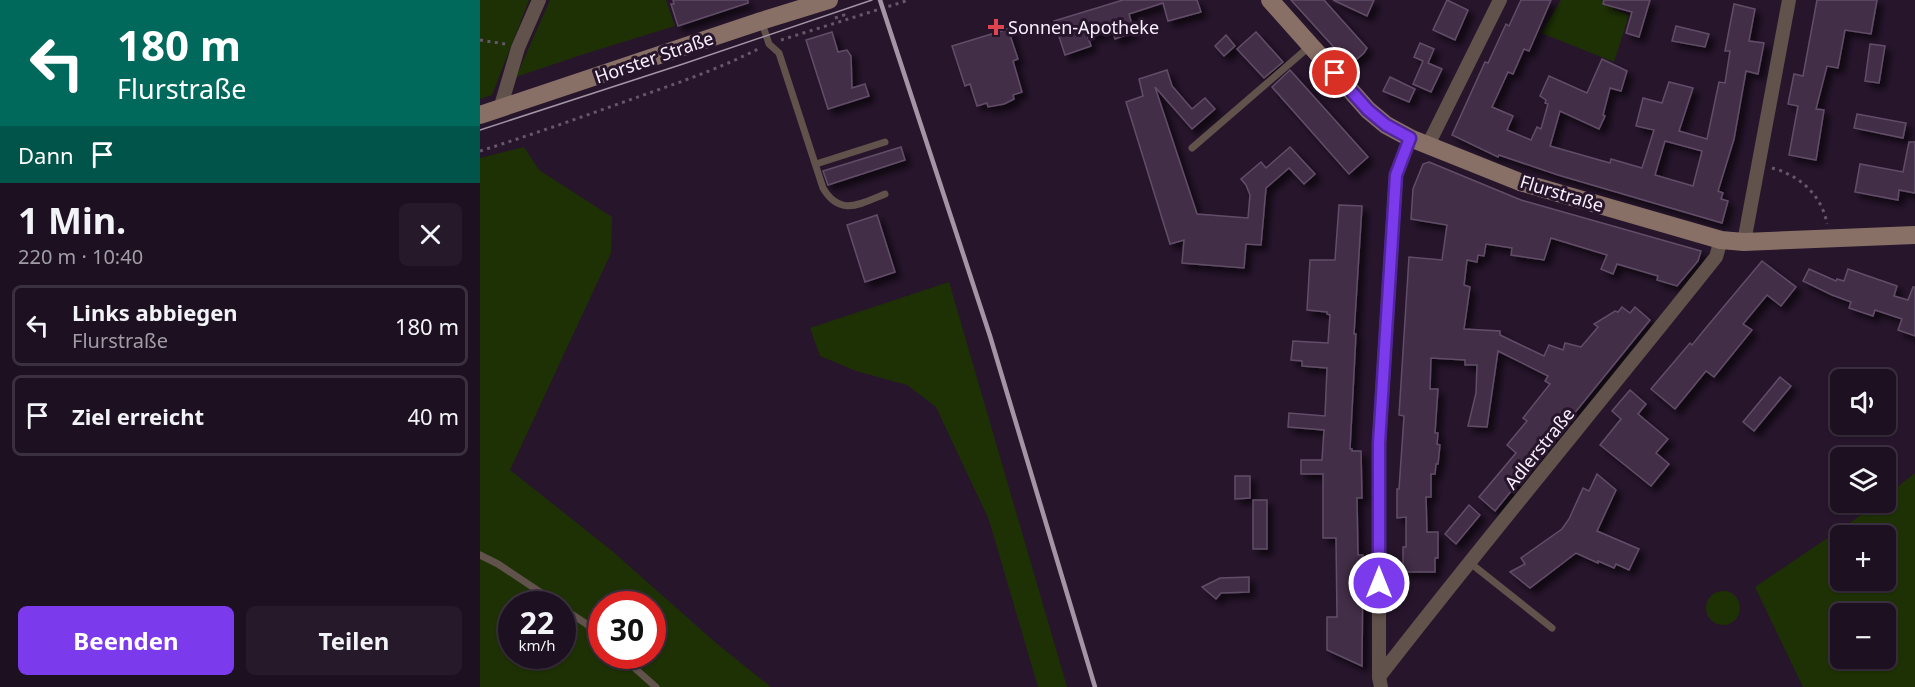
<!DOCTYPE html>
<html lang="de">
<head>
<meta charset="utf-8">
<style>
  :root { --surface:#1d1021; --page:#25192a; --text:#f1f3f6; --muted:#a09da5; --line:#3b303f; --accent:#7c3aed }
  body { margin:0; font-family:"Noto Sans",sans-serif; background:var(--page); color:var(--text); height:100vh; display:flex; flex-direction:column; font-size:22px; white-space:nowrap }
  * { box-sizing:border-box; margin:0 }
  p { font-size:20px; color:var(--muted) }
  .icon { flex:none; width:33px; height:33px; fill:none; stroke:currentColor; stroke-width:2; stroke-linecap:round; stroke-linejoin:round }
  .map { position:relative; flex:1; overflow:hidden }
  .side { display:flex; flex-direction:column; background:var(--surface); width:480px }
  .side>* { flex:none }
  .top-card { background:#00695c; color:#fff; overflow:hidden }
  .buttons { position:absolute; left:1350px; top:369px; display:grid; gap:12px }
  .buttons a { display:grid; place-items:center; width:66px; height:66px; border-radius:9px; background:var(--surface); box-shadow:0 2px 4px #0004,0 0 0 2px var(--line); font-size:30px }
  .speed { position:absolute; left:18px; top:591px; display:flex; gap:12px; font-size:30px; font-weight:700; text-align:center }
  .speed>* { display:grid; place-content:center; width:78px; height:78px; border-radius:50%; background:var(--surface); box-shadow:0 2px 4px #0004,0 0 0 2px var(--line); line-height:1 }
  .speed small { font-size:15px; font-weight:400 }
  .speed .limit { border:9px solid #d22; background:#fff; color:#111 }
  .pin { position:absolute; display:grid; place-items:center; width:51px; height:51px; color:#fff; margin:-26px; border:3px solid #fff; border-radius:50%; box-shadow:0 2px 6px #0007 }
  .me { position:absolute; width:66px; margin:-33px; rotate:0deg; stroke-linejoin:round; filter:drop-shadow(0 0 4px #0008) }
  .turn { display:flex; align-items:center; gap:21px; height:126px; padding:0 18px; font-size:27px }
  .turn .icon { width:78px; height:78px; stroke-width:2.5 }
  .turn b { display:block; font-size:42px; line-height:51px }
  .then { display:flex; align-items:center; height:57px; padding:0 18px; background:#0003; gap:12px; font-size:22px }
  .round { display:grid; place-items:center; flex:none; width:63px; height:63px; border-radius:9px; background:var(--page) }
  .headline { display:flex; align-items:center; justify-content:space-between; height:102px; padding:0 18px }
  h1 { font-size:36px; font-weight:700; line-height:45px }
  .cta { display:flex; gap:12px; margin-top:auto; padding:12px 18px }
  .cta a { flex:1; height:69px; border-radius:9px; background:var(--accent); color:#fff; font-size:24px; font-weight:700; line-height:69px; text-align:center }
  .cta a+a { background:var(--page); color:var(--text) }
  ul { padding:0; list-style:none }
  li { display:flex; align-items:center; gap:18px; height:81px; margin:0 12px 9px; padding:0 6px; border:3px solid var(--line); border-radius:9px }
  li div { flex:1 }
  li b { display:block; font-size:22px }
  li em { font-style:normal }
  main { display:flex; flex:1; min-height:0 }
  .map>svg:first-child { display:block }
  .green { fill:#1e3105; fill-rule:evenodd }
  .building { fill:#422e47; stroke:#624d68; stroke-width:1.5; fill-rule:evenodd; filter:url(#shadow) }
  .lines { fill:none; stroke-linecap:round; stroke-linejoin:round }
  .path { stroke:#67576b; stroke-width:3; stroke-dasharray:3 4.5; stroke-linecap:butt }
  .lane { stroke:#61524c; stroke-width:7 }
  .street { stroke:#61524c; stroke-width:14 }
  .secondary { stroke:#887067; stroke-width:18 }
  .tram { stroke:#a395a6; stroke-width:1.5 }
  .rail { stroke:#a395a6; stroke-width:4.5 }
  .route-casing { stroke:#51269a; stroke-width:15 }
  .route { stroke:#7c3aed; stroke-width:10 }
  .health-dot { fill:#e0444e; stroke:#27152c; stroke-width:2 }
  .labels { text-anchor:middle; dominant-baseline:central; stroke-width:6; stroke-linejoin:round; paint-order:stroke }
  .poi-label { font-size:18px; fill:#faf0fd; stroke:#27152c; text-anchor:start }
  .street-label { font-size:18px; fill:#faf0fd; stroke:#27152c }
</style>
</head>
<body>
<main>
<section class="side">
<div class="top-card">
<div class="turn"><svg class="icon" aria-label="left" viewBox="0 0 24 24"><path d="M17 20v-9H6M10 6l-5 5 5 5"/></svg><div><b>180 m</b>Flurstraße</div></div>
<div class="then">Dann<svg class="icon" aria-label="arrive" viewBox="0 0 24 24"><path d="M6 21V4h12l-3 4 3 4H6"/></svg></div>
</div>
<div class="headline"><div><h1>1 Min.</h1><p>220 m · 10:40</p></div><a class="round"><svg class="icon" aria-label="close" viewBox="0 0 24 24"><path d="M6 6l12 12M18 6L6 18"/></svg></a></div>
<ul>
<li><svg class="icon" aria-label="left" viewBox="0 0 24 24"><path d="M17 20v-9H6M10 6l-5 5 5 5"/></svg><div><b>Links abbiegen</b><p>Flurstraße</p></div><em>180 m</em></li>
<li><svg class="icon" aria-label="arrive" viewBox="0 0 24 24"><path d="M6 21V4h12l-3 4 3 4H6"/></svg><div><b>Ziel erreicht</b></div><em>40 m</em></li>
</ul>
<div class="cta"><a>Beenden</a><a>Teilen</a></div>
</section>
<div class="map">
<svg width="1435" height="687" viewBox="0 0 1435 687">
  <defs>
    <filter id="shadow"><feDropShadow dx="5.5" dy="5.5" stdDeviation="3" flood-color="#0009"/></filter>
  </defs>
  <rect width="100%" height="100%" fill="#27152c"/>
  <!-- green -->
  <g class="green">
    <path d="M 0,0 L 49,0 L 12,95 L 0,99 Z"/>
    <path d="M 70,0 L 186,0 L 195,26 L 101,55 L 36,77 Z"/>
    <path d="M 1081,0 L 1136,0 L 1134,9 L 1149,15 L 1134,62 L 1061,33 Z"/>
    <path d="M 44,147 L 59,170 L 132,217 L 131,253 L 30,470 L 131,550 L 236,643 L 291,687 L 0,687 L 0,158 ZM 32,604 L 82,604 L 82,656 L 32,656 ZM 122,604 L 172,604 L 172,656 L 122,656 Z"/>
    <path d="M 469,282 L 587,687 L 558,687 L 509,520 L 456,407 L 427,385 L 376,371 L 340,356 L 330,328 Z"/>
    <path d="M 1435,473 L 1435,687 L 1323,687 L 1275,587 L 1374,520 L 1397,503 L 1406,502 L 1406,496 ZM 1360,536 L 1406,536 L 1406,580 L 1360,580 ZM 1360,614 L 1406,614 L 1406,658 L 1360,658 Z"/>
    <circle cx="1243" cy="608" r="17"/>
  </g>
  <!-- building -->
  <g class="building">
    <path d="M 193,0 L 268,0 L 268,3 L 198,26 L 191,4 L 194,4 Z"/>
    <path d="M 643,0 L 717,0 L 721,12 L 688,21 L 683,3 L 649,14 L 654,32 L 635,39 L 632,30 L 608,37 L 611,46 L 585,55 L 574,21 Z"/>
    <path d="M 811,0 L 844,0 L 887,48 L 884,53 L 870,65 Z"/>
    <path d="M 853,0 L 894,0 L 887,16 Z"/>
    <path d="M 967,0 L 988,10 L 975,40 L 953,30 Z"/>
    <path d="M 1041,0 L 1071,0 L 1049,51 L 1044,49 L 1033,74 L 1028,72 L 1012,107 L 1033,116 L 1027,130 L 1051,140 L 1057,127 L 1061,129 L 1068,104 L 1065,103 L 1066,100 L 1060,96 L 1069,76 L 1107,93 L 1122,59 L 1147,71 L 1141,91 L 1130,88 L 1123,115 L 1125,116 L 1119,129 L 1080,111 L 1070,146 L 1130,163 L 1131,159 L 1162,168 L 1174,130 L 1156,126 L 1163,98 L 1182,103 L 1189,82 L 1213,88 L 1199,131 L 1227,139 L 1239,82 L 1245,83 L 1250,51 L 1245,51 L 1254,4 L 1275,9 L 1269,41 L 1284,43 L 1278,74 L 1266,71 L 1254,139 L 1238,191 L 1243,193 L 1241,199 L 1248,201 L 1242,223 L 1078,175 L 1019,155 L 1018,157 L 972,135 L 1005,62 L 1008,63 L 1026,24 L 1029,26 ZM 1185,141 L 1222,151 L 1213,186 L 1175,175 Z"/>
    <path d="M 1124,0 L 1170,0 L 1159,37 L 1146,33 L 1152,12 L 1123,4 Z"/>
    <path d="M 1337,0 L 1397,0 L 1391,34 L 1365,30 L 1358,68 L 1347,66 L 1336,109 L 1344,110 L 1336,160 L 1309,155 L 1318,106 L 1308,104 L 1314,74 L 1323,76 Z"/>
    <path d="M 1196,26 L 1229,34 L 1225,47 L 1192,41 Z"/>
    <path d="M 528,29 L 538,59 L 533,61 L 542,92 L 533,95 L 534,99 L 524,104 L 508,107 L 507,103 L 497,106 L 490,84 L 485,86 L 472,46 Z"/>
    <path d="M 352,32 L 358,52 L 367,50 L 371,56 L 372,88 L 385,84 L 389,96 L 348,109 L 326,40 Z"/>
    <path d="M 776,32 L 803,62 L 784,78 L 757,49 Z"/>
    <path d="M 746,35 L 755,46 L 744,56 L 735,46 Z"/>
    <path d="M 940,43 L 954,49 L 948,63 L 962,69 L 951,92 L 933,84 L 943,61 L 934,57 Z"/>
    <path d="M 1390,44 L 1405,46 L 1399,83 L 1385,81 Z"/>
    <path d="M 687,70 L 692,86 L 712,109 L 725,98 L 735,109 L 712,129 L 675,87 L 717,214 L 768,218 L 770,195 L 766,185 L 761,179 L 781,162 L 786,168 L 810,147 L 835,174 L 824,184 L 809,168 L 786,188 L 781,245 L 766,244 L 764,268 L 702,263 L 704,240 L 690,244 L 646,102 L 663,96 L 659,79 Z"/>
    <path d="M 810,70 L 888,157 L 869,174 L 792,87 Z"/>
    <path d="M 910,77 L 935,89 L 929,102 L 903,91 Z"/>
    <path d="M 1377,114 L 1426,123 L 1423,138 L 1374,128 Z"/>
    <path d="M 1429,142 L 1435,142 L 1435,193 L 1419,190 L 1418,200 L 1375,192 L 1380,164 L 1423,172 Z"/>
    <path d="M 421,147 L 425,160 L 348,185 L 343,171 Z"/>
    <path d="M 949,162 L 1041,200 L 1221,251 L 1218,261 L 1197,286 L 1177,280 L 1178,276 L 1137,264 L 1133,274 L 1121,269 L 1127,255 L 1071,238 L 1064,260 L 1031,255 L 1032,248 L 1006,244 L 1004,256 L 998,255 L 997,262 L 987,260 L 984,285 L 990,287 L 984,329 L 1020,331 L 1020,335 L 1064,356 L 1069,345 L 1083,350 L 1085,343 L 1101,347 L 1118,327 L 1114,324 L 1135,311 L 1138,312 L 1142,307 L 1150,313 L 1155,307 L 1170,320 L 1089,420 L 1088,419 L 1073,438 L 1074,439 L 1072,441 L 1015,511 L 999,497 L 1036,453 L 1027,445 L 1047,421 L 1043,418 L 1070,384 L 1065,381 L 1068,376 L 1018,351 L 1007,427 L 988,426 L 996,393 L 997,365 L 985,365 L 985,360 L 951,358 L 950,389 L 958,389 L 955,433 L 958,433 L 957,444 L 960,445 L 958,464 L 956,464 L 955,474 L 951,474 L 951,497 L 946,497 L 947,532 L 958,532 L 958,558 L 955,558 L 955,572 L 923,572 L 923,547 L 926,547 L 926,517 L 917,518 L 917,489 L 919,489 L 924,416 L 919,415 L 929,257 L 962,260 L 967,225 L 931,219 L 933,189 L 943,164 Z"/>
    <path d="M 859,205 L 882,206 L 874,334 L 876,334 L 870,449 L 872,449 L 872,451 L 881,451 L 882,498 L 877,498 L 878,555 L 883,555 L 882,666 L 847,650 L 847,617 L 857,617 L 856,538 L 843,538 L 843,474 L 821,474 L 821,460 L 842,460 L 844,430 L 808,427 L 809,413 L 845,416 L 847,368 L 822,366 L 822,361 L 811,360 L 813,341 L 848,343 L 850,315 L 847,314 L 847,312 L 827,310 L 830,260 L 855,260 Z"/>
    <path d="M 397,215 L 415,272 L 385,282 L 367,225 Z"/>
    <path d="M 1282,261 L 1316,287 L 1301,306 L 1287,295 L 1263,324 L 1272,330 L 1234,377 L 1226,371 L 1195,409 L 1171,389 L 1210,343 L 1212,345 L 1225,329 Z"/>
    <path d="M 1329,269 L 1356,281 L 1357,279 L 1364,281 L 1368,269 L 1417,286 L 1414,296 L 1428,300 L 1433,287 L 1435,287 L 1435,336 L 1418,330 L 1422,319 L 1395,310 L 1393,316 L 1369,308 L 1371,302 L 1352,295 L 1323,281 Z"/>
    <path d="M 1300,377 L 1311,386 L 1274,431 L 1263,422 Z"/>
    <path d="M 1150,390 L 1166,404 L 1158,414 L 1188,439 L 1176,453 L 1189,464 L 1171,486 L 1120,445 L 1141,419 L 1132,411 Z"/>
    <path d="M 1117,474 L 1136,490 L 1117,531 L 1159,549 L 1149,570 L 1136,564 L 1134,568 L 1118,561 L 1118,563 L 1096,553 L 1050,588 L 1030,572 L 1045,564 L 1041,558 L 1082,529 L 1089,519 L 1103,488 L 1109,491 Z"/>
    <path d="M 755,476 L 770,476 L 770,498 L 755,499 Z"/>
    <rect x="773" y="500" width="14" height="49"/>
    <path d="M 989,505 L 1000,515 L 976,544 L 965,534 Z"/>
    <path d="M 769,577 L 769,592 L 741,593 L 736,599 L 722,587 L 740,578 Z"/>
  </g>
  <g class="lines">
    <!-- path -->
    <g class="path">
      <path d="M 355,18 L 364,15 L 362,11"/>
      <path d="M 0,40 L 25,44"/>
      <path d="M 301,40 L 429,0"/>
      <path d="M 0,151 C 51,135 102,117 152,99 C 195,84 239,69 280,48"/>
      <path d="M 1292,168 C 1319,175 1342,195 1347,224"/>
    </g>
    <!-- lane -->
    <g class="lane">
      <path d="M 282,23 L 289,44 L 299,53 L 343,188 C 360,217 380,204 405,194"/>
      <path d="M 712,148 L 830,46"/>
      <path d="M 336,164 L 405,142"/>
      <path d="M 0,555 L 18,564 L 78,604"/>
      <path d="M 989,562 L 1072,628"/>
      <path d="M 82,608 L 105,623 L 122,638"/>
      <path d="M 141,656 L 176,687"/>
    </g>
    <!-- street -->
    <g class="street">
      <path d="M 20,109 L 38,48 L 59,0"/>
      <path d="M 948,145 L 1020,0"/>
      <path d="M 1264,242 L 1309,0"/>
      <path d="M 899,677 C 1009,535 1124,398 1236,257 L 1241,240"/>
      <path d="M 901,687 L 899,677 L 899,443 L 916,175 L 930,138"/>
    </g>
    <!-- secondary -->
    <g class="secondary">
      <path d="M 790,0 L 888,110 L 906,125 L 930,138 L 1040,182 L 1241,240 L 1264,242 L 1435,235"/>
      <path d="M 0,115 L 281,21 L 349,0"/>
    </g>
    <!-- tram -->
    <path class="tram" d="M 0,130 L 203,64 L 392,0"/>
    <!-- rail -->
    <path class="rail" d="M 400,0 L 510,336 L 615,687"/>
  </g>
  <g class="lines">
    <defs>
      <path id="route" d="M 855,73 L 888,110 L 906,125 L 930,138 L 916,175 L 899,443 L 899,583"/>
    </defs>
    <!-- route casing -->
    <use href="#route" class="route-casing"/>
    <!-- route -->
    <use href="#route" class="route"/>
  </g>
  <!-- markers -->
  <path class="health-dot" d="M513 18h6v6h6v6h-6v6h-6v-6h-6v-6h6z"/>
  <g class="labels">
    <!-- poi labels -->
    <g class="poi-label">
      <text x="528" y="27">Sonnen-Apotheke</text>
    </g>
    <!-- street labels -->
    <g class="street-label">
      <text transform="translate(174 57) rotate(-19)">Horster Straße</text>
      <text transform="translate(1082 193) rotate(17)">Flurstraße</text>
      <text transform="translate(1059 448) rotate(-51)">Adlerstraße</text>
    </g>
  </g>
</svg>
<div class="buttons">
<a><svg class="icon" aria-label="sound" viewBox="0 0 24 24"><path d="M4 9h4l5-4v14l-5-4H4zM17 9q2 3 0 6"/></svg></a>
<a><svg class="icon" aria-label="layers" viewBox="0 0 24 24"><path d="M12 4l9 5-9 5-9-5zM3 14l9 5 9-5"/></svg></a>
<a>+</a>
<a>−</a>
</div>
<div class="speed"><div>22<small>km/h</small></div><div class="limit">30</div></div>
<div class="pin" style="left:855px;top:73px;background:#d93025"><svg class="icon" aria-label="arrive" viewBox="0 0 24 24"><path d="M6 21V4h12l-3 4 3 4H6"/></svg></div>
<svg class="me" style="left:899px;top:583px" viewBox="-20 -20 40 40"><circle r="17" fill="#7c3aed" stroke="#fff" stroke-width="3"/><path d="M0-11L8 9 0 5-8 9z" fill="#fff"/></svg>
</div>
</main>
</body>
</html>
